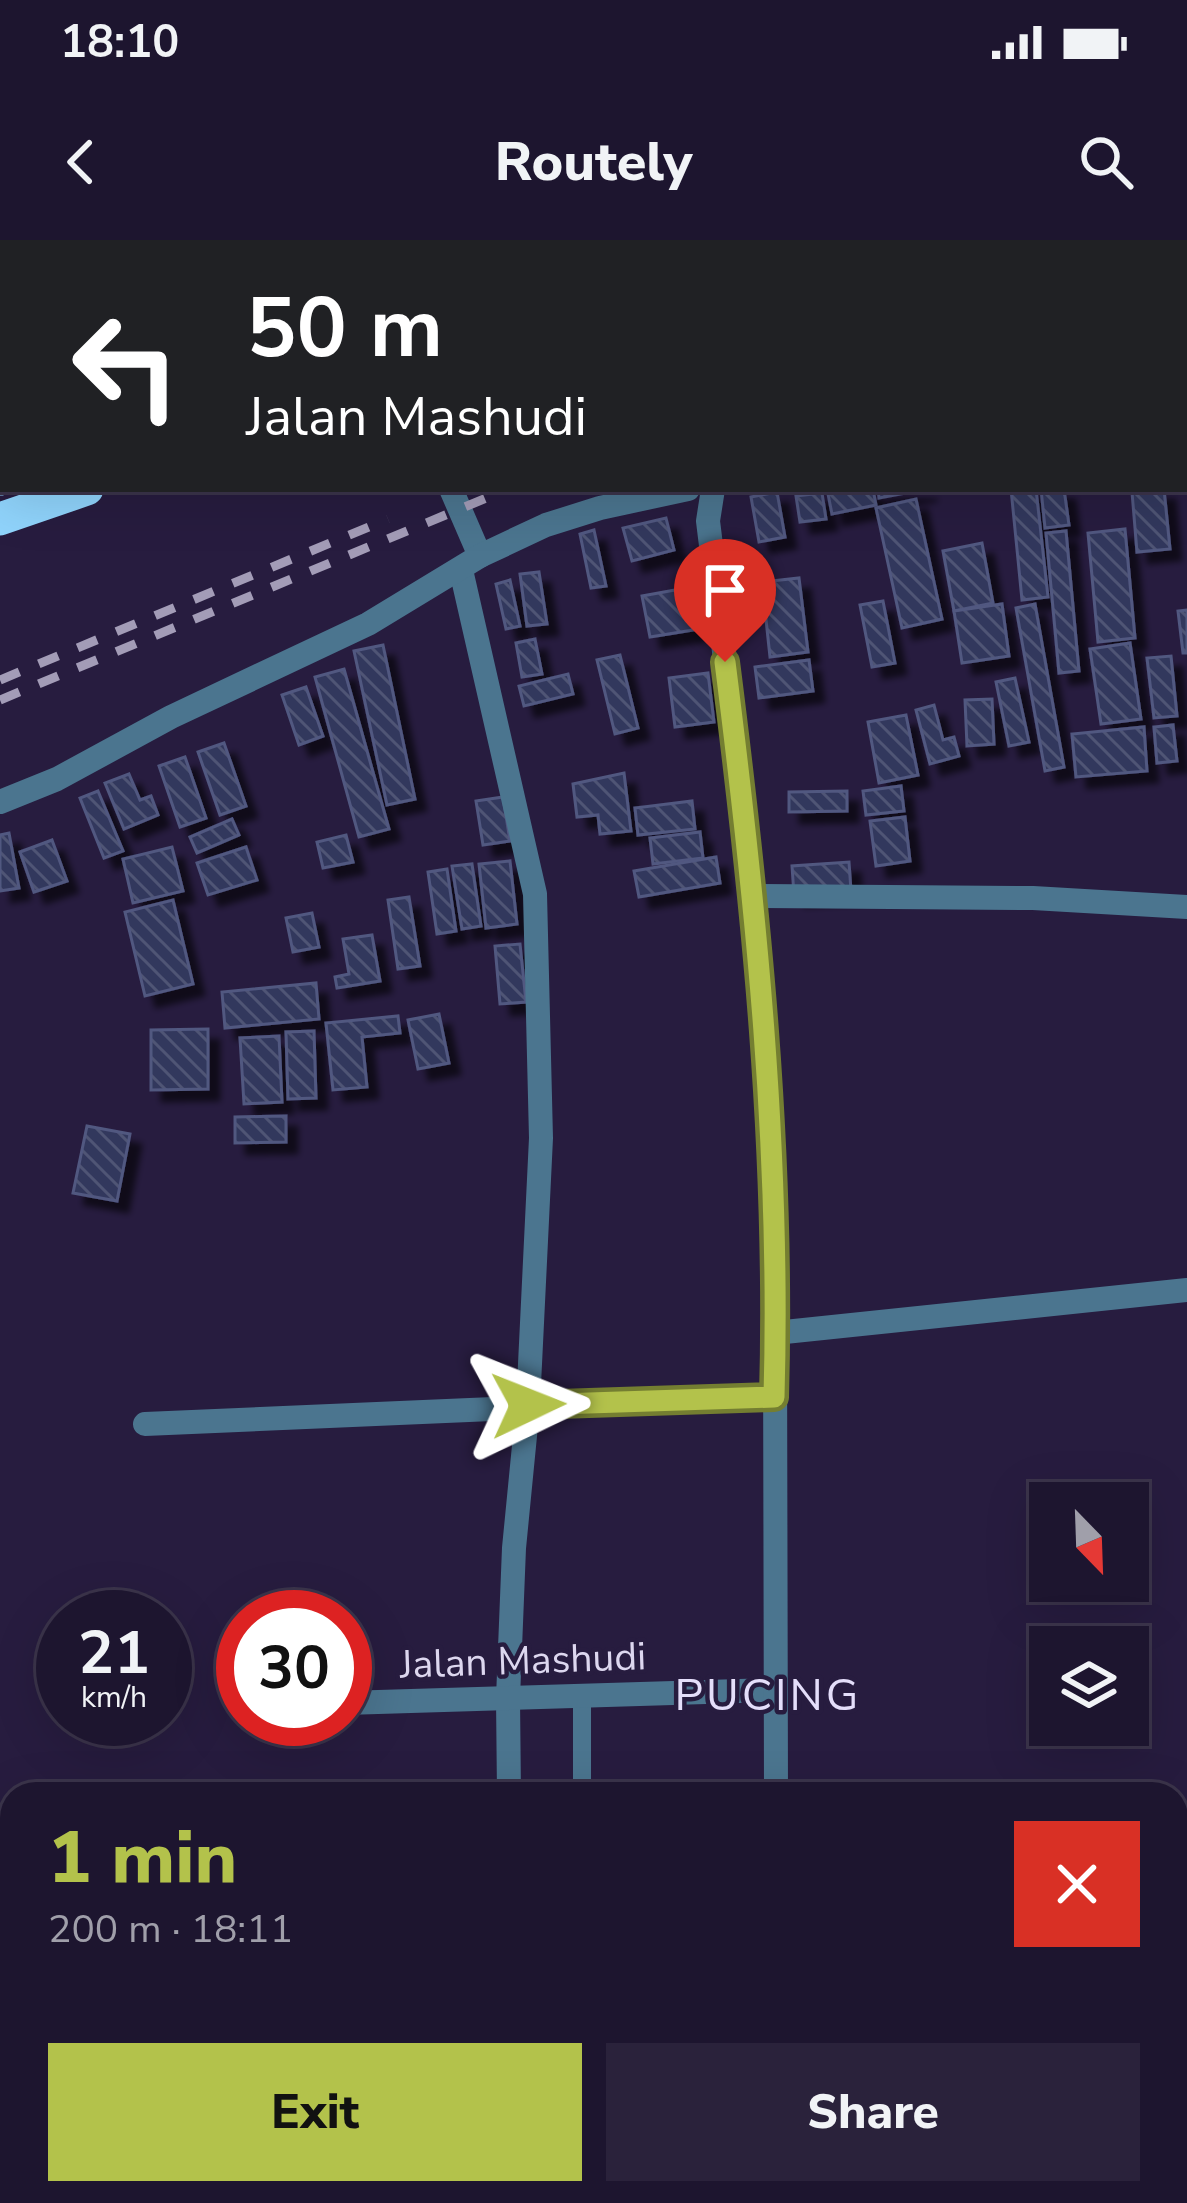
<!DOCTYPE html>
<html lang="en">
<head>
<meta charset="utf-8">
<style>
  :root { --surface:#1d152f; --page:#2a223b; --text:#f1f3f6; --muted:#a09faa; --line:#3b344b; --accent:#b3c24b }
  body { margin:0; font-family:"Nunito Sans",sans-serif; background:var(--page); color:var(--text); height:100vh; display:flex; flex-direction:column; font-size:45px; white-space:nowrap }
  * { box-sizing:border-box; margin:0 }
  p { font-size:39px; color:var(--muted) }
  .icon { flex:none; width:66px; height:66px; fill:none; stroke:currentColor; stroke-width:2; stroke-linecap:round; stroke-linejoin:round }
  .map { position:relative; flex:1; overflow:hidden }
  .details { position:absolute; left:0px; top:1542px; width:1188px; height:423px; display:flex; flex-direction:column; background:var(--surface); border-radius:36px 36px 0 0; box-shadow:0 12px 48px #0002,0 0 0 3px var(--line) }
  .details>* { flex:none }
  .guide { position:absolute; left:0px; top:0px; width:1188px; height:252px; box-shadow:0 12px 48px #0002,0 0 0 3px var(--line); background:#202124; color:#fff; overflow:hidden }
  .needle { width:78px; rotate:157deg }
  .controls { position:absolute; left:1029px; top:1242px; display:grid; gap:24px }
  .controls a { display:grid; place-items:center; width:120px; height:120px; border-radius:0px; background:var(--surface); box-shadow:0 12px 48px #0002,0 0 0 3px var(--line); font-size:60px }
  .speed { position:absolute; left:36px; top:1350px; display:flex; gap:24px; font-size:60px; font-weight:700; text-align:center }
  .speed>* { display:grid; place-content:center; width:156px; height:156px; border-radius:50%; background:var(--surface); box-shadow:0 12px 48px #0002,0 0 0 3px var(--line); line-height:1 }
  .speed small { font-size:30px; font-weight:400 }
  .speed .limit { border:18px solid #d22; background:#fff; color:#111 }
  .pin { position:absolute; display:grid; place-items:center; width:102px; height:102px; color:#fff; margin:-123px -51px; border-radius:50% 50% 50% 0; rotate:-45deg; box-shadow:0 0 12px #0007 }
  .pin .icon { rotate:45deg }
  .me { position:absolute; width:132px; margin:-66px; rotate:88deg; stroke-linejoin:round; filter:drop-shadow(0 0 9px #0008) }
  .turn { display:flex; align-items:center; gap:42px; height:252px; padding:0 48px; font-size:54px }
  .turn .icon { width:156px; height:156px; stroke-width:2.5 }
  .turn b { display:block; font-size:84px; line-height:102px }
  .round { display:grid; place-items:center; flex:none; width:126px; height:126px; border-radius:0px; background:var(--page) }
  .summary { display:flex; align-items:center; justify-content:space-between; height:204px; padding:0 48px }
  h1 { font-size:72px; font-weight:800; line-height:90px; color:var(--accent) }
  .button { display:flex; gap:24px; margin-top:auto; padding:24px 48px }
  .button a { flex:1; height:138px; border-radius:0px; background:var(--accent); color:#111; font-size:48px; font-weight:800; line-height:138px; text-align:center }
  .button a+a { background:var(--page); color:var(--text) }
  .status { display:flex; justify-content:space-between; align-items:center; height:84px; padding:0 60px; background:var(--surface); direction:ltr }
  .status svg { height:33px; fill:currentColor }
  header { display:flex; justify-content:space-between; align-items:center; height:156px; padding:0 48px; background:var(--surface); font-size:54px; font-weight:800 }
  .map>svg:first-child { display:block }
  .building { fill:url(#building-back-hatch); stroke:#515880; stroke-width:3; filter:url(#shadow) }
  .lines { fill:none; stroke-linecap:round; stroke-linejoin:round }
  .service { stroke:#4b758f; stroke-width:18 }
  .minor { stroke:#4b758f; stroke-width:24 }
  .tertiary { stroke:#4b758f; stroke-width:24 }
  .trunk { stroke:#90d4fc; stroke-width:33 }
  .rail { stroke:#a39cb7; stroke-width:9; stroke-dasharray:21 21; stroke-linecap:butt }
  .route-casing { stroke:#747e31; stroke-width:30 }
  .route { stroke:#b3c24b; stroke-width:21 }
  .labels { text-anchor:middle; dominant-baseline:central; stroke-width:9; stroke-linejoin:round; paint-order:stroke }
  .street-label { font-size:39px; fill:#ddd7ef; stroke:#271c3f }
  .quarter-label { font-size:45px; letter-spacing:3px; fill:#e4defa; stroke:#271c3f }
</style>
</head>
<body>
<div class="status"><b>18:10</b><svg viewBox="0 0 49 12"><path d="M0 12V9h3v3zM5 12V6h3v6zM10 12V3h3v9zM15 12V0h3v12zM26 1h20v11H26zM47 4h2v5h-2z"/></svg></div>
<header><svg class="icon" aria-label="back" viewBox="0 0 24 24"><path d="M15 5l-7 7 7 7"/></svg>Routely<svg class="icon" aria-label="search" viewBox="0 0 24 24"><circle cx="10" cy="10" r="6"/><path d="M15 15l6 6"/></svg></header>
<div class="map">
<svg width="1187" height="1963" viewBox="0 0 1187 1963">
  <defs>
    <pattern id="building-back-hatch" width="6" height="6" patternUnits="userSpaceOnUse" patternTransform="scale(3)"><rect width="6" height="6" fill="#33385d"/><path d="M-1 5l2 2M0 0l6 6M5-1l2 2" fill="none" stroke="#505475"/></pattern>
    <filter id="shadow"><feDropShadow dx="11" dy="11" stdDeviation="3" flood-color="#0009"/></filter>
  </defs>
  <rect width="100%" height="100%" fill="#271c3f"/>
  <!-- building -->
  <g class="building">
    <path d="M 827,249 L 873,249 L 876,265 L 832,274 Z"/>
    <path d="M 878,249 L 927,249 L 879,258 Z"/>
    <path d="M 1011,249 L 1036,249 L 1048,357 L 1022,360 Z"/>
    <path d="M 1041,249 L 1064,249 L 1069,285 L 1045,288 Z"/>
    <path d="M 1164,249 L 1170,309 L 1137,312 L 1132,252 Z"/>
    <path d="M 777,252 L 785,297 L 759,302 L 751,257 Z"/>
    <path d="M 822,253 L 826,279 L 800,282 L 796,256 Z"/>
    <path d="M 916,259 L 942,379 L 902,388 L 876,268 Z"/>
    <path d="M 666,278 L 674,310 L 632,321 L 623,288 Z"/>
    <path d="M 1125,289 L 1135,398 L 1098,402 L 1088,293 Z"/>
    <path d="M 594,290 L 606,346 L 591,348 L 580,294 Z"/>
    <path d="M 1066,291 L 1079,431 L 1059,433 L 1046,293 Z"/>
    <path d="M 982,303 L 993,363 L 954,371 L 943,311 Z"/>
    <path d="M 539,332 L 547,384 L 527,386 L 520,334 Z"/>
    <path d="M 799,338 L 808,412 L 770,417 L 762,342 Z"/>
    <path d="M 510,340 L 520,386 L 506,389 L 496,344 Z"/>
    <path d="M 686,348 L 693,390 L 650,397 L 642,356 Z"/>
    <path d="M 883,361 L 895,423 L 872,427 L 860,365 Z"/>
    <path d="M 1002,364 L 1009,416 L 962,423 L 954,371 Z"/>
    <path d="M 1035,364 L 1064,527 L 1045,531 L 1016,368 Z"/>
    <path d="M 1187,370 L 1187,413 L 1183,413 L 1178,371 Z"/>
    <path d="M 535,399 L 542,434 L 522,437 L 516,403 Z"/>
    <path d="M 1130,403 L 1141,479 L 1101,484 L 1090,409 Z"/>
    <path d="M 383,405 L 415,559 L 387,565 L 354,411 Z"/>
    <path d="M 620,415 L 638,488 L 615,494 L 597,420 Z"/>
    <path d="M 1171,416 L 1177,476 L 1154,478 L 1147,418 Z"/>
    <path d="M 809,420 L 813,451 L 759,458 L 755,427 Z"/>
    <path d="M 344,429 L 389,589 L 359,597 L 315,437 Z"/>
    <path d="M 708,433 L 714,482 L 675,487 L 669,438 Z"/>
    <path d="M 568,434 L 573,454 L 524,466 L 519,446 Z"/>
    <path d="M 1015,438 L 1029,502 L 1009,506 L 996,442 Z"/>
    <path d="M 306,447 L 323,496 L 299,505 L 282,455 Z"/>
    <path d="M 992,459 L 994,504 L 967,506 L 965,460 Z"/>
    <path d="M 934,465 L 943,500 L 954,497 L 959,516 L 930,524 L 916,470 Z"/>
    <path d="M 906,475 L 918,535 L 879,543 L 868,482 Z"/>
    <path d="M 1173,485 L 1177,521 L 1157,523 L 1154,487 Z"/>
    <path d="M 1144,487 L 1147,531 L 1076,537 L 1072,494 Z"/>
    <path d="M 224,503 L 246,566 L 220,575 L 198,512 Z"/>
    <path d="M 185,517 L 206,578 L 180,587 L 159,526 Z"/>
    <path d="M 624,533 L 631,591 L 600,594 L 598,575 L 577,577 L 573,544 Z"/>
    <path d="M 129,534 L 140,560 L 151,556 L 158,575 L 124,589 L 105,543 Z"/>
    <path d="M 901,546 L 904,571 L 866,575 L 863,551 Z"/>
    <path d="M 98,551 L 123,611 L 104,618 L 80,558 Z"/>
    <path d="M 847,551 L 847,571 L 789,572 L 789,552 Z"/>
    <path d="M 503,557 L 510,601 L 483,605 L 476,561 Z"/>
    <path d="M 692,561 L 695,589 L 638,595 L 635,568 Z"/>
    <path d="M 905,577 L 910,621 L 876,626 L 870,581 Z"/>
    <path d="M 232,579 L 239,595 L 197,613 L 190,597 Z"/>
    <path d="M 700,592 L 703,618 L 653,624 L 650,598 Z"/>
    <path d="M 9,593 L 19,648 L 0,651 L 0,595 Z"/>
    <path d="M 346,595 L 353,622 L 323,628 L 317,602 Z"/>
    <path d="M 52,600 L 67,641 L 34,652 L 20,612 Z"/>
    <path d="M 172,607 L 183,651 L 133,663 L 123,619 Z"/>
    <path d="M 246,607 L 257,640 L 208,655 L 197,623 Z"/>
    <path d="M 716,617 L 720,643 L 639,657 L 634,631 Z"/>
    <path d="M 510,621 L 517,684 L 486,688 L 479,624 Z"/>
    <path d="M 849,622 L 851,651 L 794,655 L 792,626 Z"/>
    <path d="M 472,624 L 481,686 L 462,689 L 452,626 Z"/>
    <path d="M 447,629 L 456,691 L 437,694 L 428,632 Z"/>
    <path d="M 409,657 L 420,726 L 398,729 L 388,660 Z"/>
    <path d="M 173,660 L 193,744 L 145,756 L 125,672 Z"/>
    <path d="M 312,673 L 319,707 L 293,712 L 286,678 Z"/>
    <path d="M 372,695 L 380,741 L 337,748 L 335,737 L 349,734 L 343,699 Z"/>
    <path d="M 520,704 L 526,762 L 500,764 L 495,706 Z"/>
    <path d="M 316,743 L 319,779 L 225,788 L 222,752 Z"/>
    <path d="M 439,774 L 449,823 L 418,829 L 408,780 Z"/>
    <path d="M 398,776 L 400,793 L 362,797 L 367,847 L 333,850 L 326,783 Z"/>
    <path d="M 208,789 L 208,849 L 151,850 L 151,790 Z"/>
    <path d="M 314,791 L 316,858 L 288,859 L 286,792 Z"/>
    <path d="M 279,796 L 282,862 L 244,864 L 240,798 Z"/>
    <path d="M 286,876 L 286,902 L 235,903 L 235,877 Z"/>
    <path d="M 87,886 L 130,894 L 117,961 L 73,953 Z"/>
  </g>
  <g class="lines">
    <!-- service -->
    <path class="service" d="M 582,1454 L 582,1554"/>
    <!-- minor -->
    <g class="minor">
      <path d="M 451,249 L 480,316"/>
      <path d="M 461,330 L 535,654 L 541,898 L 528,1165 L 514,1308 L 508,1458 L 509,1554"/>
      <path d="M 0,562 L 57,539 L 171,477 L 368,384 L 480,316 L 546,285 L 600,268 L 688,249"/>
      <path d="M 754,656 L 1033,658 L 1187,667"/>
      <path d="M 775,1093 L 1187,1050"/>
      <path d="M 145,1184 L 774,1157"/>
      <path d="M 345,1463 L 775,1450"/>
      <path d="M 1176,1918 L 1187,1917"/>
      <path d="M 50,1953 L 50,1963"/>
      <path d="M 293,1953 L 293,1963"/>
    </g>
    <!-- tertiary -->
    <g class="tertiary">
      <path d="M 1185,135 L 1187,134"/>
      <path d="M 713,249 L 708,281 L 754,656 L 769,841 L 775,1093 L 776,1554"/>
      <path d="M 781,1953 L 781,1963"/>
    </g>
    <!-- trunk -->
    <g class="trunk">
      <path d="M 534,3 L 544,0"/>
      <path d="M 672,3 L 682,0"/>
      <path d="M 814,3 L 824,0"/>
      <path d="M 913,3 L 922,0"/>
      <path d="M 0,239 L 3,238"/>
      <path d="M 0,279 L 87,249"/>
    </g>
    <!-- rail -->
    <g class="rail">
      <path d="M 1114,3 L 1125,0"/>
      <path d="M 1185,25 L 1187,25"/>
      <path d="M 0,440 L 388,279"/>
      <path d="M 0,460 L 508,249"/>
    </g>
  </g>
  <g class="lines">
    <defs>
      <path id="route" d="M 528,1165 L 774,1157 C 781,910 756,666 725,422"/>
    </defs>
    <!-- route casing -->
    <use href="#route" class="route-casing"/>
    <!-- route -->
    <use href="#route" class="route"/>
  </g>
  <g class="labels">
    <!-- street labels -->
    <g class="street-label">
      <text transform="translate(523 1421) rotate(-2)">Jalan Mashudi</text>
    </g>
    <!-- quarter labels -->
    <g class="quarter-label">
      <text x="768" y="1455">PUCING</text>
    </g>
  </g>
</svg>
<div class="controls">
<a><svg class="needle" viewBox="-14 -14 28 28"><path d="M0-13l5 13h-10z" fill="#e53935"/><path d="M0 13l5-13h-10z" fill="#a09faa"/></svg></a>
<a><svg class="icon" aria-label="layers" viewBox="0 0 24 24"><path d="M12 4l9 5-9 5-9-5zM3 14l9 5 9-5"/></svg></a>
</div>
<div class="speed"><div>21<small>km/h</small></div><div class="limit">30</div></div>
<div class="pin" style="left:725px;top:422px;background:#d93025"><svg class="icon" aria-label="arrive" viewBox="0 0 24 24"><path d="M6 21V4h12l-3 4 3 4H6"/></svg></div>
<svg class="me" style="left:528px;top:1165px" viewBox="-20 -20 40 40"><path d="M0-17L14 15 0 8-14 15z" fill="#b3c24b" stroke="#fff" stroke-width="4"/></svg>
<div class="guide">
<div class="turn"><svg class="icon" aria-label="left" viewBox="0 0 24 24"><path d="M17 20v-9H6M10 6l-5 5 5 5"/></svg><div><b>50 m</b>Jalan Mashudi</div></div>
</div>
<section class="details">
<div class="summary"><div><h1>1 min</h1><p>200 m · 18:11</p></div><a class="round" style="background:#d93025;color:#fff"><svg class="icon" aria-label="close" viewBox="0 0 24 24"><path d="M6 6l12 12M18 6L6 18"/></svg></a></div>
<div class="button"><a>Exit</a><a>Share</a></div>
</section>
</div>
</body>
</html>
